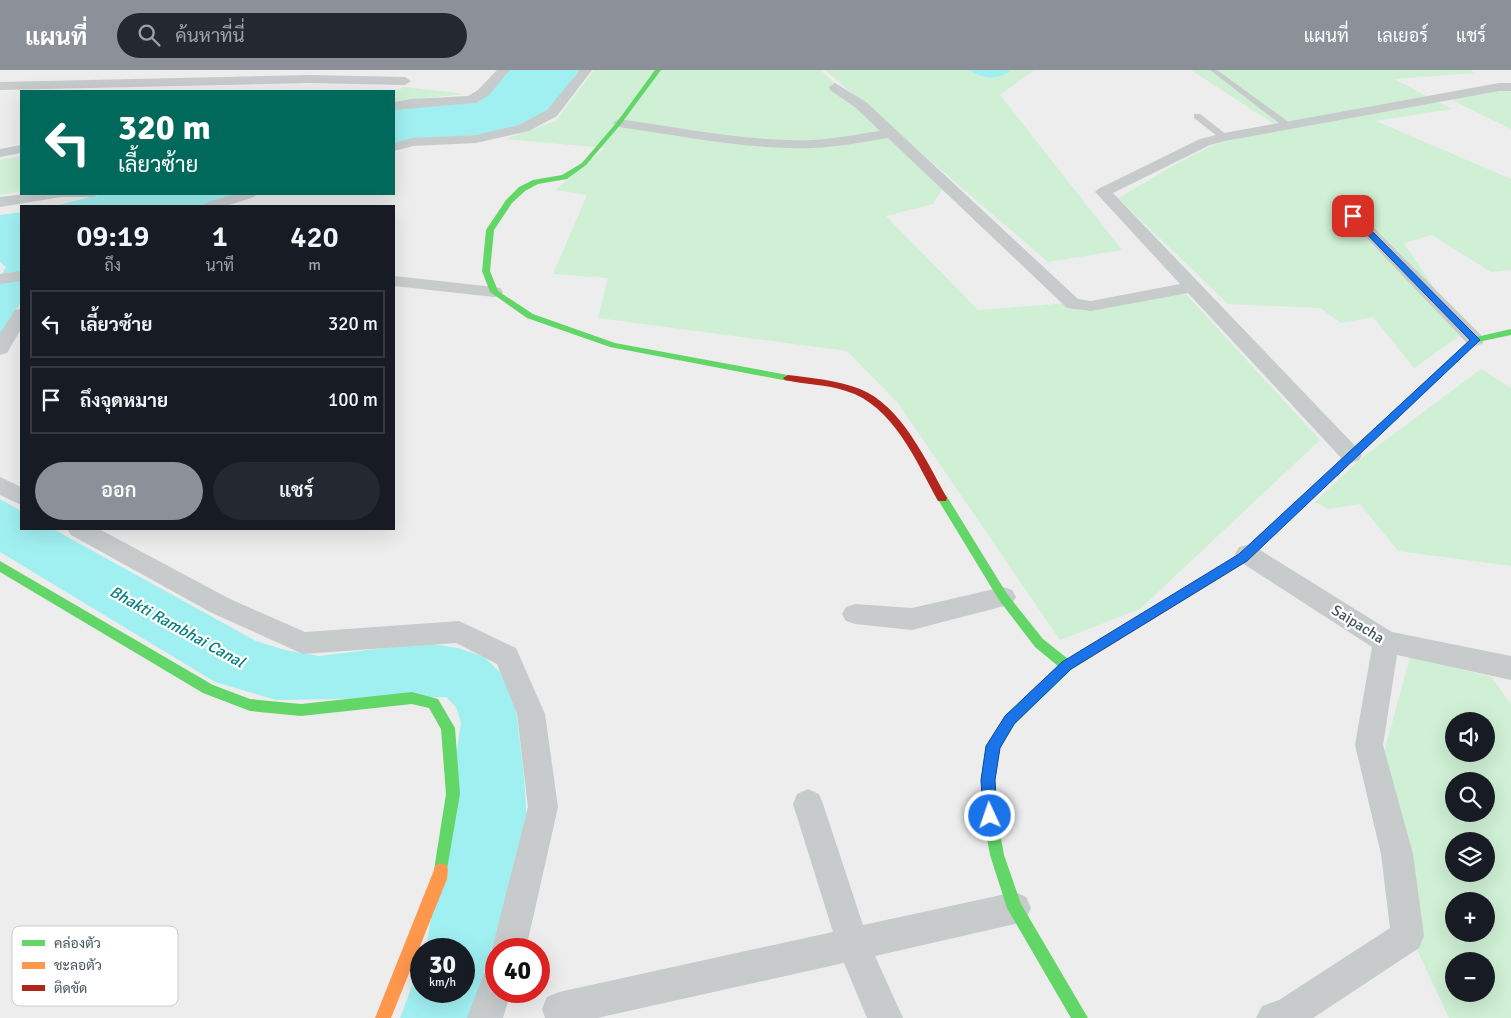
<!DOCTYPE html>
<html lang="th">
<head>
<meta charset="utf-8">
<style>
  :root { --surface:#171b24; --page:#242831; --text:#f1f3f6; --muted:#9ea1a6; --line:#363941; --accent:#8c9099 }
  body { margin:0; font-family:Signika,Sarabun,sans-serif; background:var(--page); color:var(--text); height:100vh; display:flex; flex-direction:column; font-size:19px; white-space:nowrap }
  * { box-sizing:border-box; margin:0 }
  p { font-size:16px; color:var(--muted) }
  .icon { flex:none; width:28px; height:28px; fill:none; stroke:currentColor; stroke-width:2; stroke-linecap:round; stroke-linejoin:round }
  .map { position:relative; flex:1; overflow:hidden }
  .panel { position:absolute; left:20px; top:135px; width:375px; height:325px; display:flex; flex-direction:column; background:var(--surface); border-radius:0px; box-shadow:0 5px 20px #0002 }
  .panel>* { flex:none }
  .top-card { position:absolute; left:20px; top:20px; width:375px; height:105px; border-radius:0px; box-shadow:0 5px 20px #0002; background:#00695c; color:#fff; overflow:hidden }
  .tools { position:absolute; left:1445px; top:642px; display:grid; gap:10px }
  .tools a { display:grid; place-items:center; width:50px; height:50px; border-radius:50%; background:var(--surface); box-shadow:0 5px 20px #0002; font-size:25px }
  .speed { position:absolute; left:410px; top:868px; display:flex; gap:10px; font-size:25px; font-weight:700; text-align:center }
  .speed>* { display:grid; place-content:center; width:65px; height:65px; border-radius:50%; background:var(--surface); box-shadow:0 5px 20px #0002; line-height:1 }
  .speed small { font-size:12px; font-weight:400 }
  .speed .limit { border:8px solid #d22; background:#fff; color:#111 }
  .pin { position:absolute; display:grid; place-items:center; width:42px; height:42px; color:#fff; margin:-21px; border-radius:10px; box-shadow:0 2px 8px #0006 }
  .me { position:absolute; width:55px; margin:-28px; rotate:357deg; stroke-linejoin:round; filter:drop-shadow(0 0 4px #0008) }
  .turn { display:flex; align-items:center; gap:18px; height:105px; padding:0 15px; font-size:22px }
  .turn .icon { width:65px; height:65px; stroke-width:2.5 }
  .turn b { display:block; font-size:35px; line-height:42px }
  .eta { display:flex; justify-content:space-evenly; align-items:center; height:85px; text-align:center }
  .eta b { font-size:30px; font-weight:600; line-height:35px }
  .button { display:flex; gap:10px; margin-top:auto; padding:10px 15px }
  .button a { flex:1; height:58px; border-radius:30px; background:var(--accent); color:#fff; font-size:20px; font-weight:600; line-height:58px; text-align:center }
  .button a+a { background:var(--page); color:var(--text) }
  ul { padding:0; list-style:none }
  li { display:flex; align-items:center; gap:15px; height:68px; margin:0 10px 8px; padding:0 5px; border:2px solid var(--line); border-radius:0px }
  li div { flex:1 }
  li b { display:block; font-size:19px }
  li em { font-style:normal }
  header { display:flex; align-items:center; gap:30px; box-sizing:border-box; height:70px; padding:0 25px; background:var(--accent); color:#fff }
  header strong { font-size:24px }
  nav { display:flex; gap:28px; margin-inline-start:auto; font-size:18px }
  .search { width:350px; height:45px; background:var(--page); display:flex; align-items:center; gap:12px; box-sizing:border-box; padding:0 18px; border-radius:28px; color:var(--muted); font-size:19px }
  .map>svg:first-child { display:block }
  .green { fill:#cff0d5; fill-rule:evenodd }
  .water { fill:#a0f0f2 }
  .lines { fill:none; stroke-linecap:round; stroke-linejoin:round }
  .lane { fill:#c7cbcc; fill-rule:evenodd }
  .street { fill:#c7cbcc; fill-rule:evenodd }
  .fast { fill:#63d668; fill-rule:evenodd }
  .slow { fill:#ff974d; fill-rule:evenodd }
  .jam { fill:#b3261e; fill-rule:evenodd }
  .route { fill:#1a73e8; stroke:#114b97 }
  .labels { text-anchor:middle; dominant-baseline:central; stroke-width:4.5; stroke-linejoin:round; paint-order:stroke }
  .street-label { font-size:15px; fill:#43555b; stroke:#fff }
  .water-label { font-size:16px; font-style:italic; fill:#058081; stroke:#fff }
  .key { fill:#fff; stroke:#c7ccce; stroke-width:1 }
  .key-label { font-size:14px; fill:#43555b }
</style>
</head>
<body>
<header>
<strong>แผนที่</strong>
<div class="search"><svg class="icon" aria-label="search" viewBox="0 0 24 24"><circle cx="10" cy="10" r="6"/><path d="M15 15l6 6"/></svg>ค้นหาที่นี่</div>
<nav><a>แผนที่</a><a>เลเยอร์</a><a>แชร์</a></nav>
</header>
<div class="map">
<svg width="1511" height="948" viewBox="0 0 1511 948">
  <rect width="100%" height="100%" fill="#eeeded"/>
  <!-- green -->
  <g class="green">
    <path d="M 594,0 L 820,0 L 946,113 L 933,134 L 886,146 L 978,240 L 1186,224 L 1320,370 L 1140,539 L 1060,570 L 898,333 L 847,281 L 598,248 L 608,208 L 553,204 L 587,125 L 555,120 L 605,78 L 506,69 L 556,51 Z"/>
    <path d="M 825,0 L 1034,0 L 1000,25 L 1122,180 L 1048,192 Z"/>
    <path d="M 1191,0 L 1471,0 L 1474,3 L 1394,9 L 1452,39 L 1376,51 L 1511,109 L 1511,200 L 1491,202 L 1432,165 L 1404,173 L 1444,233 L 1468,260 L 1414,298 L 1373,247 L 1341,253 L 1320,238 L 1228,234 L 1118,128 L 1180,92 L 1216,74 L 1280,58 Z"/>
    <path d="M 405,17 L 465,24 L 394,31 L 393,21 Z"/>
    <path d="M 1502,18 L 1511,19 L 1511,59 L 1452,30 Z"/>
    <path d="M 21,86 L 21,121 L 0,125 L 0,90 Z"/>
    <path d="M 1481,299 L 1511,318 L 1511,496 L 1398,481 L 1360,434 L 1327,439 L 1315,432 L 1359,390 Z"/>
    <path d="M 1410,587 L 1492,607 L 1511,635 L 1511,948 L 1449,948 L 1413,871 L 1377,708 ZM 1454,651 L 1486,651 L 1486,684 L 1454,684 ZM 1454,711 L 1486,711 L 1486,744 L 1454,744 ZM 1454,771 L 1486,771 L 1486,804 L 1454,804 ZM 1454,831 L 1486,831 L 1486,864 L 1454,864 ZM 1454,891 L 1486,891 L 1486,924 L 1454,924 Z"/>
  </g>
  <!-- water -->
  <g class="water">
    <path d="M 508,0 L 581,0 L 541,48 L 494,64 L 410,69 L 394,75 L 394,39 L 476,33 L 480,31 Z"/>
    <path d="M 970,0 L 1011,0 C 999,10 983,10 970,0 Z"/>
    <path d="M 103,124 L 240,124 L 202,136 L 54,136 Z"/>
    <path d="M 21,142 L 21,232 L 0,269 L 0,207 L 6,197 L 0,192 L 0,145 Z"/>
    <path d="M 0,429 L 21,441 L 21,459 L 53,459 L 256,571 L 285,580 L 319,586 L 426,573 L 458,578 L 484,587 L 504,606 L 515,631 L 524,706 L 528,768 L 469,948 L 400,948 L 421,892 L 421,921 L 464,921 L 464,879 L 426,879 L 461,653 L 456,637 L 446,627 L 276,630 L 215,612 L 0,482 Z"/>
  </g>
  <g class="lines">
    <!-- lane -->
    <g class="lane">
      <path d="M 1210,0 L 1217,0 L 1290,53 L 1290,57 L 1284,57 Z"/>
      <path d="M 1194,44 L 1200,44 L 1227,65 L 1227,69 L 1221,69 L 1194,48 Z"/>
    </g>
    <!-- street -->
    <g class="street">
      <path d="M 497,0 L 510,0 L 488,26 L 476,33 L 394,40 L 394,32 L 411,29 L 468,26 L 478,20 Z"/>
      <path d="M 580,0 L 592,0 L 557,46 L 529,61 L 476,73 L 413,76 L 394,81 L 394,73 L 412,68 L 476,65 L 519,55 L 547,40 Z"/>
      <path d="M 310,5 L 405,7 L 411,11 L 405,15 L 310,13 L 0,20 L 0,12 Z"/>
      <path d="M 835,13 L 866,32 L 1078,229 L 1091,231 L 1180,214 L 1098,125 L 1095,122 L 1098,119 L 1200,69 L 1224,63 L 1499,13 L 1511,13 L 1511,21 L 1499,21 L 1225,71 L 1210,75 L 1113,123 L 1359,380 L 1362,385 L 1359,390 L 1351,393 L 1343,390 L 1188,223 L 1091,241 L 1067,238 L 888,68 C 863,72 838,77 812,78 C 747,80 683,66 619,57 L 612,53 L 619,49 C 683,58 747,72 812,70 C 835,69 858,64 880,61 L 856,38 L 830,20 L 829,17 Z"/>
      <path d="M 21,75 L 21,83 L 0,87 L 0,79 Z"/>
      <path d="M 25,124 L 97,124 L 94,127 L 61,127 L 0,137 L 0,127 Z"/>
      <path d="M 234,124 L 257,124 L 254,127 L 226,136 L 203,136 L 205,133 Z"/>
      <path d="M 1340,127 L 1345,129 L 1482,266 L 1484,270 L 1482,274 L 1475,276 L 1468,274 L 1335,135 L 1332,132 L 1335,129 Z"/>
      <path d="M 21,201 L 21,211 L 0,214 L 0,204 Z"/>
      <path d="M 394,206 L 494,217 L 500,218 L 503,222 L 500,226 L 494,227 L 394,216 Z"/>
      <path d="M 21,239 L 21,259 L 7,283 L 0,285 L 0,263 L 15,240 Z"/>
      <path d="M 0,407 L 21,417 L 21,435 L 0,425 Z"/>
      <path d="M 67,459 L 99,459 L 230,529 L 305,562 L 459,551 L 516,578 L 545,644 L 558,737 L 526,879 L 496,879 L 496,889 L 492,879 L 528,737 L 517,644 L 497,594 L 456,573 L 303,584 L 212,543 L 71,465 Z"/>
      <path d="M 1247,475 L 1255,477 L 1392,562 L 1511,586 L 1511,610 L 1397,585 L 1383,675 L 1413,784 L 1424,866 L 1419,878 L 1313,948 L 1256,948 L 1262,936 L 1279,930 L 1390,858 L 1381,784 L 1355,675 L 1372,577 L 1239,491 L 1235,484 L 1239,477 Z"/>
      <path d="M 1003,517 L 1012,520 L 1016,527 L 1012,534 L 912,560 L 855,554 L 846,551 L 842,544 L 846,537 L 855,534 L 912,538 Z"/>
      <path d="M 808,719 L 819,724 L 823,734 L 863,855 L 1015,822 L 1026,827 L 1031,838 L 1026,849 L 1015,854 L 875,886 L 903,948 L 867,948 L 844,893 L 597,948 L 545,948 L 542,939 L 547,927 L 559,922 L 833,862 L 793,734 L 797,724 Z"/>
      <path d="M 496,898 L 496,921 L 511,921 L 503,948 L 467,948 L 484,903 Z"/>
    </g>
    <!-- fast -->
    <g class="fast">
      <path d="M 655,0 L 661,0 L 621,54 L 586,95 L 567,109 L 538,114 L 525,121 L 512,133 L 494,160 L 490,201 L 498,221 L 533,244 L 615,273 L 788,305 L 793,308 L 791,310 L 788,311 L 610,277 L 527,248 L 490,222 L 482,201 L 486,160 L 506,130 L 519,117 L 533,110 L 562,105 L 582,93 L 617,52 Z"/>
      <path d="M 1511,259 L 1511,265 L 1478,272 L 1244,493 L 1236,493 L 1234,490 L 1236,487 L 1472,268 Z"/>
      <path d="M 942,424 L 946,425 L 1007,524 L 1043,569 L 1068,589 L 1078,584 L 1082,585 L 1084,589 L 1082,593 L 1071,600 L 1015,654 L 1000,678 L 995,710 L 997,746 L 1004,785 L 1021,834 L 1088,948 L 1071,948 L 1007,838 L 990,785 L 983,746 L 981,710 L 986,676 L 1005,646 L 1058,596 L 1035,577 L 999,530 L 937,428 Z"/>
      <path d="M 0,491 L 213,615 L 250,629 L 301,634 L 412,622 L 438,629 L 455,658 L 460,724 L 446,805 L 441,807 L 436,805 L 434,800 L 446,724 L 441,659 L 429,638 L 412,634 L 301,646 L 250,641 L 203,623 L 0,502 Z"/>
    </g>
    <!-- slow -->
    <g class="slow">
      <path d="M 1240,486 L 1244,487 L 1246,490 L 1244,493 L 1082,593 L 1078,594 L 1074,593 L 1072,589 L 1074,585 Z"/>
      <path d="M 441,793 L 446,795 L 448,800 L 447,809 L 391,948 L 375,948 L 436,795 Z"/>
    </g>
    <!-- jam -->
    <path class="jam" d="M 788,305 C 812,308 837,310 860,319 C 901,335 927,392 947,428 L 946,431 L 938,431 C 916,391 893,335 846,321 C 826,314 805,315 785,310 L 783,308 Z"/>
  </g>
  <!-- route -->
  <path class="route" d="M 1351,145 L 1356,145 L 1480,270 L 1247,491 L 1071,599 L 1014,654 L 1000,678 L 995,710 L 997,746 L 995,751 L 990,753 L 985,751 L 983,746 L 981,710 L 986,676 L 1005,646 L 1062,592 L 1239,484 L 1470,270 L 1351,148 Z"/>
  <g class="labels">
    <!-- street labels -->
    <g class="street-label">
      <text transform="translate(1358 554) rotate(32)">Saipacha</text>
    </g>
    <!-- water labels -->
    <g class="water-label">
      <text transform="translate(177 557) rotate(29)">Bhakti Rambhai Canal</text>
    </g>
  </g>
  <!-- legend -->
  <rect x="12" y="856" width="166" height="80" rx="8" class="key"/>
  <rect x="22" y="870" width="23" height="6" fill="#63d668"/>
  <rect x="22" y="892" width="23" height="7" fill="#ff974d"/>
  <rect x="22" y="915" width="23" height="6" fill="#b3261e"/>
  <g class="key-label">
    <text x="54" y="878">คล่องตัว</text>
    <text x="54" y="900">ชะลอตัว</text>
    <text x="54" y="923">ติดขัด</text>
  </g>
</svg>
<div class="tools">
<a><svg class="icon" aria-label="sound" viewBox="0 0 24 24"><path d="M4 9h4l5-4v14l-5-4H4zM17 9q2 3 0 6"/></svg></a>
<a><svg class="icon" aria-label="search" viewBox="0 0 24 24"><circle cx="10" cy="10" r="6"/><path d="M15 15l6 6"/></svg></a>
<a><svg class="icon" aria-label="layers" viewBox="0 0 24 24"><path d="M12 4l9 5-9 5-9-5zM3 14l9 5 9-5"/></svg></a>
<a>+</a>
<a>−</a>
</div>
<div class="speed"><div>30<small>km/h</small></div><div class="limit">40</div></div>
<div class="pin" style="left:1353px;top:146px;background:#d93025"><svg class="icon" aria-label="arrive" viewBox="0 0 24 24"><path d="M6 21V4h12l-3 4 3 4H6"/></svg></div>
<svg class="me" style="left:990px;top:746px" viewBox="-20 -20 40 40"><circle r="17" fill="#1a73e8" stroke="#fff" stroke-width="3"/><path d="M0-11L8 9 0 5-8 9z" fill="#fff"/></svg>
<div class="top-card">
<div class="turn"><svg class="icon" aria-label="left" viewBox="0 0 24 24"><path d="M17 20v-9H6M10 6l-5 5 5 5"/></svg><div><b>320 m</b>เลี้ยวซ้าย</div></div>
</div>
<section class="panel">
<div class="eta">
<div><b>09:19</b><p>ถึง</p></div>
<div><b>1</b><p>นาที</p></div>
<div><b>420</b><p>m</p></div>
</div>
<ul>
<li><svg class="icon" aria-label="left" viewBox="0 0 24 24"><path d="M17 20v-9H6M10 6l-5 5 5 5"/></svg><div><b>เลี้ยวซ้าย</b></div><em>320 m</em></li>
<li><svg class="icon" aria-label="arrive" viewBox="0 0 24 24"><path d="M6 21V4h12l-3 4 3 4H6"/></svg><div><b>ถึงจุดหมาย</b></div><em>100 m</em></li>
</ul>
<div class="button"><a>ออก</a><a>แชร์</a></div>
</section>
</div>
</body>
</html>
